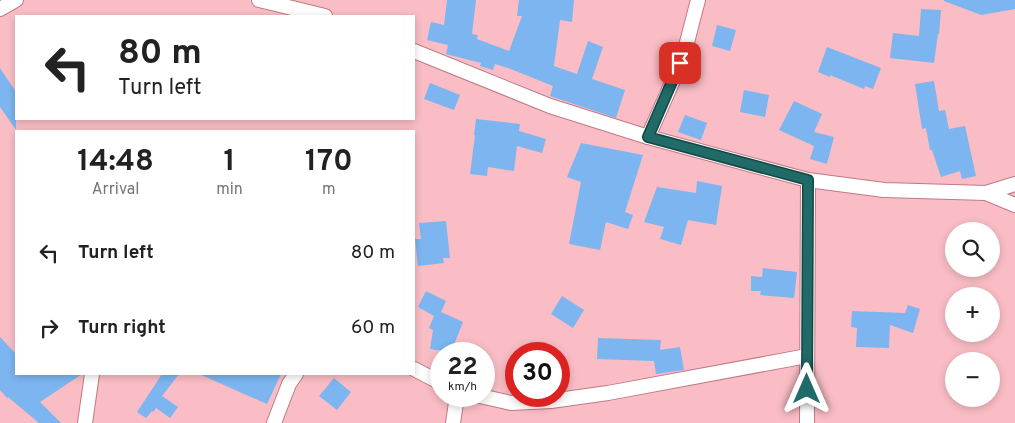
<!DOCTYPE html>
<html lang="en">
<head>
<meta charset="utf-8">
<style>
  :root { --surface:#fff; --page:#f2f2f2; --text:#222; --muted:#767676 }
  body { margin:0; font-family:Overpass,sans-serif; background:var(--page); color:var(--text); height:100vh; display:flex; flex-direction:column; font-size:19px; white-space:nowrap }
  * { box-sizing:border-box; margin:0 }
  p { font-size:16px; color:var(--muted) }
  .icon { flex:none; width:28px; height:28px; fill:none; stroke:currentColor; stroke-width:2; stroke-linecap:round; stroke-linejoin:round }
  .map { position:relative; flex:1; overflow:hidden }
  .sheet { position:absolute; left:15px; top:130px; width:400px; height:245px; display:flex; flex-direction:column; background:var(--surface); border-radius:0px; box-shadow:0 2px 8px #0003 }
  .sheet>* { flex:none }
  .top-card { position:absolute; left:15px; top:15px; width:400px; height:105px; border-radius:0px; box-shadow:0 2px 8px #0003; background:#fff; color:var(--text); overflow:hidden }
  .buttons { position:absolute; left:945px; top:222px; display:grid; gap:10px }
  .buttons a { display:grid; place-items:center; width:55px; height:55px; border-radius:50%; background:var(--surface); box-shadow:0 2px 8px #0003; font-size:25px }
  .speed { position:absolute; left:430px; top:342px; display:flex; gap:10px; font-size:25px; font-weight:700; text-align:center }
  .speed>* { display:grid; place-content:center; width:65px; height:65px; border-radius:50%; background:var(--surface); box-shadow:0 2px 8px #0003; line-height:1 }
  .speed small { font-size:12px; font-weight:400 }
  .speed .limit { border:8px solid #d22; background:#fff; color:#111 }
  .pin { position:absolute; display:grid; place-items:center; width:42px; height:42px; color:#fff; margin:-21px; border-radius:10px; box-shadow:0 2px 8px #0006 }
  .me { position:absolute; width:55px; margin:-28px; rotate:0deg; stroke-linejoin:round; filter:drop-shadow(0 0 4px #0008) }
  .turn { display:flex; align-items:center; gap:18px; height:105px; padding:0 20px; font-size:22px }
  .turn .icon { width:65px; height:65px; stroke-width:2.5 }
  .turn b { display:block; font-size:35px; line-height:42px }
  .eta { display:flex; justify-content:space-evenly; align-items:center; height:85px; text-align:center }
  .eta b { font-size:30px; font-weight:700; line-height:35px }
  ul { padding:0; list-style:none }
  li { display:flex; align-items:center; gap:15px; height:75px; padding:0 20px }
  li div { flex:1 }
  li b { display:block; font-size:19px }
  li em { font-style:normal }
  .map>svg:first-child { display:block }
  .building { fill:#7cb5f0 }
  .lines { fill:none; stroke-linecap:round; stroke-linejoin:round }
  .minor-casing { stroke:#c07a85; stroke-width:16 }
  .minor { stroke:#fff; stroke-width:14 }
  .route-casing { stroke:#154643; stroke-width:12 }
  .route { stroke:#206b67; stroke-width:9 }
</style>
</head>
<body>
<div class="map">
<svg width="1015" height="423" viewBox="0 0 1015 423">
  <rect width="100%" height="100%" fill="#fabdc5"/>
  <!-- building -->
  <g class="building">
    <path d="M 447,0 L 476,0 L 472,34 L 478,35 L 477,39 L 509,51 L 522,16 L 517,16 L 519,0 L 574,0 L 572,22 L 560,20 L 554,66 L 577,74 L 588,41 L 603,47 L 592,79 L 625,90 L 616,118 L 550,96 L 553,86 L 508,68 L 495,64 L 493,70 L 480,66 L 481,63 L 446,54 L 448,45 L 427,40 L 431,22 L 444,25 Z"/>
    <path d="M 944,0 L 1015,0 L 1015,9 L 981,15 L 944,1 Z"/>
    <path d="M 921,9 L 941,10 L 939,34 L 938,34 L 934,63 L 890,58 L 893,33 L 919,36 Z"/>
    <path d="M 717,25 L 736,30 L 730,51 L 712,46 Z"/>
    <path d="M 827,47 L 881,68 L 873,89 L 865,86 L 864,89 L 830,75 L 830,77 L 818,72 Z"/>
    <path d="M 0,68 L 16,92 L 16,130 L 0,107 Z"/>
    <path d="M 934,81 L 939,111 L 945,110 L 949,129 L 965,126 L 976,176 L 962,179 L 960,171 L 941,177 L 932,150 L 930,150 L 926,128 L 922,129 L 915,84 Z"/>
    <path d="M 430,83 L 460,95 L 454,110 L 424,99 Z"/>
    <path d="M 744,90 L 769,95 L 765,117 L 740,112 Z"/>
    <path d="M 794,101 L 822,114 L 814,132 L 834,137 L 827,164 L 810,159 L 814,146 L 779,130 Z"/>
    <path d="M 685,115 L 707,123 L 701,140 L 678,132 Z"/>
    <path d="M 476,119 L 520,124 L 519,131 L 546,139 L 542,153 L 517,146 L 514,171 L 488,167 L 487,176 L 470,174 L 475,135 L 474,135 Z"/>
    <path d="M 581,143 L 643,155 L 625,212 L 633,215 L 628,229 L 606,222 L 600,250 L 569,244 L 581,182 L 567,177 Z"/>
    <path d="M 697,181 L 722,186 L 716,225 L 688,220 L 681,245 L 660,239 L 664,227 L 644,222 L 657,187 L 696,193 Z"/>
    <path d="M 446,221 L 450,258 L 443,258 L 444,263 L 418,266 L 415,239 L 421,239 L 419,223 Z"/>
    <path d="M 763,268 L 797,272 L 794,298 L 760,295 L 761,291 L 751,291 L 751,276 L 762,277 Z"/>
    <path d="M 426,291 L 446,301 L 441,312 L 463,322 L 451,352 L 430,349 L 433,330 L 429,328 L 434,316 L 418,307 Z"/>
    <path d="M 562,296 L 584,310 L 573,328 L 551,314 Z"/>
    <path d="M 908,305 L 920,309 L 913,333 L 890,325 L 889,348 L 856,347 L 857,328 L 851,327 L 852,311 L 905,313 Z"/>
    <path d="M 0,337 L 16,354 L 16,374 L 82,374 L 40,402 L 61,423 L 39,423 L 8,397 L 7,398 L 0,390 Z"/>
    <path d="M 598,338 L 661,340 L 660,350 L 680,347 L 684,370 L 656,374 L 654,361 L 597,359 Z"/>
    <path d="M 162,374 L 179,374 L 162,396 L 178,407 L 170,418 L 156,408 L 153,412 L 152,411 L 146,418 L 137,412 Z"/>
    <path d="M 199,374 L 281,374 L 267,404 Z"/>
    <path d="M 334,378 L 351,392 L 337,410 L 319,396 Z"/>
  </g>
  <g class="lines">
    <defs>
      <g id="minor">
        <path d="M 259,0 L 325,16"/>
        <path d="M 0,9 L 16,0"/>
        <path d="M 414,51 L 550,106 L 648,137 L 808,180 L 884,190 L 986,193 L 1015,184"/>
        <path d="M 648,137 L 675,76 L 685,50 L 698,0"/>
        <path d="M 986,193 L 1015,205"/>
        <path d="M 414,369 L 441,383"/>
        <path d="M 480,396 L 511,403 L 551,401 L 608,393 L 807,356"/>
        <path d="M 85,423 L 92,374"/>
        <path d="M 274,423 L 289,384 L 296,374"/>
        <path d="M 453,423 L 457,396"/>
        <path d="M 807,423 L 808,180"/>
      </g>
    </defs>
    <!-- minor casing -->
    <use href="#minor" class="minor-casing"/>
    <!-- minor -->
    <use href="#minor" class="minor"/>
  </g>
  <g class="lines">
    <defs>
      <path id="route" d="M 680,63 L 648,137 L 808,180 L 807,389"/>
    </defs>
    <!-- route casing -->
    <use href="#route" class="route-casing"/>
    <!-- route -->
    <use href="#route" class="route"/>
  </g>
</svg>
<div class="buttons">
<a><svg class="icon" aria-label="search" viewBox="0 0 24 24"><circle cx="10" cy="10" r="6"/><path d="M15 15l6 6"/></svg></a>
<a>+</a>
<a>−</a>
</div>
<div class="speed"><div>22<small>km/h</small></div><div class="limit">30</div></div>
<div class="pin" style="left:680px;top:63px;background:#d93025"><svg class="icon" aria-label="arrive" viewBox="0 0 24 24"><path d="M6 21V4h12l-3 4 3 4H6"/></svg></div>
<svg class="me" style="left:807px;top:389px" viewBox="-20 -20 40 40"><path d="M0-17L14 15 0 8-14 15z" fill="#206b67" stroke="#fff" stroke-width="4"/></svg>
<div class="top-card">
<div class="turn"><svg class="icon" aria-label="left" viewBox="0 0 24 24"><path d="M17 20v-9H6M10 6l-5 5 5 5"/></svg><div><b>80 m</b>Turn left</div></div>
</div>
<section class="sheet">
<div class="eta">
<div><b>14:48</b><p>Arrival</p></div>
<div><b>1</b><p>min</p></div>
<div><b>170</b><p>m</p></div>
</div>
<ul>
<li><svg class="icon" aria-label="left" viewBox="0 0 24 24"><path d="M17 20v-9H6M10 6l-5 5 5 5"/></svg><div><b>Turn left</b></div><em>80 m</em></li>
<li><svg class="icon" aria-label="right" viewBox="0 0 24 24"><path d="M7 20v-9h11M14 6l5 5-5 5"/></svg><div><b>Turn right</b></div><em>60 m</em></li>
</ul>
</section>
</div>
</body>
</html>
